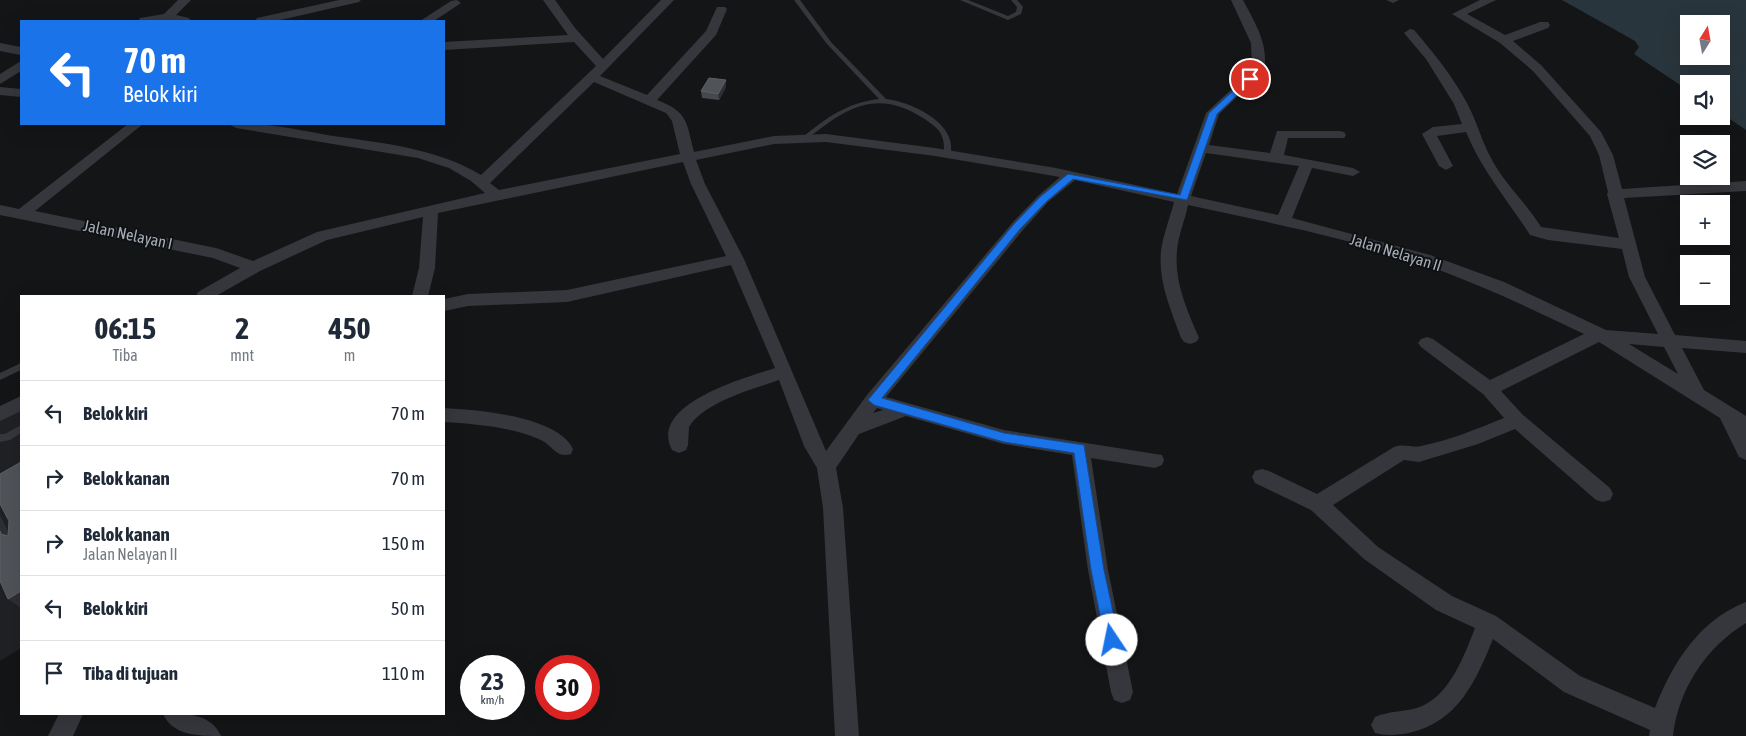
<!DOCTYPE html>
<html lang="id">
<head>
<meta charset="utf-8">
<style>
  :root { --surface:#fff; --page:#f2f2f3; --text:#1f2937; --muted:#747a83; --line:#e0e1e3 }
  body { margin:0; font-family:"Asap Condensed",sans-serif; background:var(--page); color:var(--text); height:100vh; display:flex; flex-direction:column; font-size:19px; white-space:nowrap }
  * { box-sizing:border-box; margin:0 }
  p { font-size:16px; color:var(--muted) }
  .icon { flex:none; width:28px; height:28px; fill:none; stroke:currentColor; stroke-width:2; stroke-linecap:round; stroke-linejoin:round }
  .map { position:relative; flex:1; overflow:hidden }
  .panel { position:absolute; left:20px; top:295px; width:425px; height:420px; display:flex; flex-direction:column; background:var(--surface); border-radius:0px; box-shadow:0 5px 20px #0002 }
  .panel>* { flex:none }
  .hud { position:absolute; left:20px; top:20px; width:425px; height:105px; border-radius:0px; box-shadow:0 5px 20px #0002; background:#1a73e8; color:#fff; overflow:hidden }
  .needle { width:32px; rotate:11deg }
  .controls { position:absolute; left:1680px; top:15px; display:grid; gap:10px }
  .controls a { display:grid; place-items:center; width:50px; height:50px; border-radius:0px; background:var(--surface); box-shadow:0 5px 20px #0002; font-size:25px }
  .speed { position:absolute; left:460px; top:655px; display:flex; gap:10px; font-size:25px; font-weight:700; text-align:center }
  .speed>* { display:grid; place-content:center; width:65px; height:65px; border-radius:50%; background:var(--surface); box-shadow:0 5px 20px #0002; line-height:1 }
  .speed small { font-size:12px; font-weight:400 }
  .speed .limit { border:8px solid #d22; background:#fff; color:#111 }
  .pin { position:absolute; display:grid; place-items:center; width:42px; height:42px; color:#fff; margin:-21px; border:2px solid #fff; border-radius:50%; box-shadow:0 1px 5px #0007 }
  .me { position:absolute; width:55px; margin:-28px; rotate:349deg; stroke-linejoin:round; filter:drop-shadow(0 0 4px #0008) }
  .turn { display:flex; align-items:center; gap:18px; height:105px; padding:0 20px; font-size:22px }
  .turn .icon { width:65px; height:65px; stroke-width:2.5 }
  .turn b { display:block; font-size:35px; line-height:42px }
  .eta { display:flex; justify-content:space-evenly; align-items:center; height:85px; text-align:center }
  .eta b { font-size:30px; font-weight:700; line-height:35px }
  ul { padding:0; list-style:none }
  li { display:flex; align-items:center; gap:15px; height:65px; padding:0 20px; border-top:1px solid var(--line) }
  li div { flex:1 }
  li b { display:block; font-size:19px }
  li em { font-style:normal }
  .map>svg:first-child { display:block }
  .built { fill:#202124 }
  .water { fill:#29353c; fill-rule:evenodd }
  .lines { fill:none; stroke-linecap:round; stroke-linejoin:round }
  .lane { fill:#35373c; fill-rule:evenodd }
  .street { fill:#35373c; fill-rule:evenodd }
  .wall { fill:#45484c }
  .shaded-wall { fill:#2d2f32 }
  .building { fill:#505358; stroke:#5d6167 }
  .route { fill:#1a73e8; stroke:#114b97 }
  .labels { text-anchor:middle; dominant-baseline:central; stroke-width:4; stroke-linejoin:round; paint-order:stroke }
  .street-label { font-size:16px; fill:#a5adb8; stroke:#0f1012 }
</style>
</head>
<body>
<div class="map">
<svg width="1746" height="736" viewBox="0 0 1746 736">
  <rect width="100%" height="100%" fill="#141517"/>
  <!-- built -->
  <path class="built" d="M 21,403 L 21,648 L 0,661 L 0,414 Z"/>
  <!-- water -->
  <path class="water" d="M 1562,0 L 1746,0 L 1746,130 L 1721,113 L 1721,84 L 1689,84 L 1689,91 L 1634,54 L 1639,47 L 1635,41 ZM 1689,24 L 1721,24 L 1721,56 L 1689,56 Z"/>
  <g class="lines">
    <!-- lane -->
    <g class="lane">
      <path d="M 794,0 L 800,0 L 831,42 L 886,99 C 912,102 960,124 950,157 L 946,157 L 944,155 C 945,134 940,129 923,118 C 876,88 846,108 807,139 L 803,139 L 803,137 C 827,117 847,103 879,99 L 827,44 Z"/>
      <path d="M 960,0 L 968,0 L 1008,16 L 1016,12 L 1017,7 L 1011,0 L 1017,0 L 1023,7 L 1021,14 L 1008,20 Z"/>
      <path d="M 21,363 L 21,370 L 0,380 L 0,373 Z"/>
      <path d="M 21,425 L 21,433 L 10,440 L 0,442 L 0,434 L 5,434 Z"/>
    </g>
    <!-- street -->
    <g class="street">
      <path d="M 178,0 L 191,0 L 176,15 L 189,18 L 191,21 L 138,21 L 140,18 L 164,14 Z"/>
      <path d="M 339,0 L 361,0 L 359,2 L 276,21 L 255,21 L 257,18 Z"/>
      <path d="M 543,0 L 555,0 L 575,28 L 603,59 L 661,0 L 674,0 L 600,76 L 647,95 L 706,31 L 717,7 L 725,7 L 727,9 L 716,35 L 657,100 C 688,112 686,121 694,152 L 774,136 L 826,134 L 935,148 L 1056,168 L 1177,194 L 1206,113 L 1252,70 L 1251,43 L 1231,0 L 1243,0 C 1255,23 1269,44 1264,71 L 1219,114 L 1209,145 L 1270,153 L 1277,131 L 1339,131 L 1344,132 L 1346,135 L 1344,138 L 1288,138 L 1284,155 L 1353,168 L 1360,172 L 1353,176 L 1312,168 L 1292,218 L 1430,255 L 1504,282 L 1606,330 L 1658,334 L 1629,277 L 1622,249 L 1548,240 L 1530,235 C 1507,199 1482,171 1466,132 L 1437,136 L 1453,166 L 1446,170 L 1439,166 L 1422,134 L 1433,127 L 1462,124 L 1454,104 L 1426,59 L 1404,33 L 1410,29 L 1414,30 C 1434,53 1454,78 1468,105 C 1477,122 1481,139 1490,156 C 1503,183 1526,202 1541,227 L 1619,238 L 1607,194 L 1608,192 L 1599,155 L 1590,136 L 1533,71 L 1500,43 L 1452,14 L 1480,0 L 1496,0 L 1467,14 L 1505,35 L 1540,22 L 1548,22 L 1550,25 L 1548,28 L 1513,41 L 1541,65 L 1601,132 L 1613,155 L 1622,189 L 1746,181 L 1746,191 L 1624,198 L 1645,277 L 1675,335 L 1746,341 L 1746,353 L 1682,348 L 1704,390 L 1746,416 L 1746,460 L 1739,457 L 1720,418 L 1599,342 L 1501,391 L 1523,415 L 1610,488 L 1613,494 L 1610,500 L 1603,502 L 1596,500 L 1515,429 L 1478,444 L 1419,462 L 1404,460 L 1333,505 L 1378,547 L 1452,596 L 1496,616 L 1580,676 L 1655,708 C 1672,664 1699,620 1746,602 L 1746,623 C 1706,647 1678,690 1673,736 L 1649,736 L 1650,730 L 1564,692 L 1493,639 C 1476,681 1458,722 1409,733 C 1398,735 1386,736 1375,733 L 1371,725 L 1375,717 C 1388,711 1403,712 1417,708 C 1449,698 1464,656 1475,628 L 1436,610 L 1364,559 L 1311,510 L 1255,483 L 1252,477 L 1255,471 L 1262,469 L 1269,471 L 1317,494 L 1394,447 C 1404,443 1412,448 1421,446 C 1450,440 1477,429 1504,418 L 1483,394 L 1421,347 L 1418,343 L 1421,339 L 1427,337 L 1433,339 L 1490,380 L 1584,334 C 1530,308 1477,283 1420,263 C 1345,237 1266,222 1188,205 C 1185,220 1178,236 1177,251 C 1174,282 1187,310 1199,338 L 1196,342 L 1190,344 L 1184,342 L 1181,338 C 1171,310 1158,282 1161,251 C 1163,235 1170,218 1174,202 L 1075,180 L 1048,202 L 1023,230 L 886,397 L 1004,430 L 1162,455 L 1164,460 L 1162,465 L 1155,468 L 1091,458 L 1108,570 L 1133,692 L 1130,700 L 1122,703 L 1114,700 L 1111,692 L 1088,570 L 1072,455 L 1004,444 L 906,416 L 859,434 L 836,468 L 843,508 L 859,736 L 835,736 L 823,508 L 817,468 L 804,446 L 779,380 C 753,389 704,402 689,427 L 688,445 L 686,450 L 679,453 L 672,450 C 648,404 745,378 775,368 L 731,265 L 567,302 L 468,306 L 444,311 L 444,299 L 468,294 L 567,290 L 726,256 L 691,184 L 683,162 L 438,213 L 435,268 L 428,296 L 412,296 L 419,268 L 423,217 L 327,240 L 260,271 L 216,296 L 196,296 L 198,292 L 240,268 L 213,258 L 0,215 L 0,205 L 19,209 L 128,124 L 143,124 L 35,211 L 216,248 L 253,261 L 317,232 L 485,193 L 471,181 L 449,168 L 418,158 L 236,128 L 229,124 C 262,122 295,129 327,135 C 380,143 434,147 481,175 L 596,66 L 574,42 L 444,50 L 444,42 L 568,35 ZM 594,82 L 666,113 L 672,121 L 680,154 L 499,190 L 490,183 ZM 826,142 L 935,156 L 1060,177 L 1038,196 L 1013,222 L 867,395 L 826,451 L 744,259 L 705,184 L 696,160 L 774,144 ZM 1206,153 L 1299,166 L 1278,215 L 1191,196 ZM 1629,344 L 1664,347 L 1678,374 ZM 877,408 L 883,410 L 873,413 Z"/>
      <path d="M 1386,0 L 1399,0 L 1393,3 Z"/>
      <path d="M 451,1 L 457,0 L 461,3 L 434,21 L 420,21 Z"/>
      <path d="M 0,43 L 21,47 L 21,55 L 0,51 Z"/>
      <path d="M 21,61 L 21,71 L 0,84 L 0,74 Z"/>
      <path d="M 0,87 L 21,89 L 21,97 L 0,95 Z"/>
      <path d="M 21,396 L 21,411 L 0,421 L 0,406 Z"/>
      <path d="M 444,408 C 478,410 557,416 573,449 L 571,454 C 557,459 553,446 541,440 C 513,427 475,424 444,422 Z"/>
      <path d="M 59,714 L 83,714 L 73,736 L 48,736 Z"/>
      <path d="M 163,714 C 185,713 211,713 221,736 C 199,736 173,736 163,714 Z"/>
    </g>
  </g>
  <!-- wall -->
  <path class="wall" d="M 726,87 L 719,100 L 702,98 L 701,91 Z"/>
  <!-- shaded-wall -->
  <g class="shaded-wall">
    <path d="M 726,80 L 726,87 L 719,100 L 718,94 Z"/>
    <path d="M 0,515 L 15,545 L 1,534 L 0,531 Z"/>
    <path d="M 21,591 L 21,608 L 8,599 Z"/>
  </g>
  <!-- building -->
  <g class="building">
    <path d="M 709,78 L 726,80 L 718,94 L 701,91 Z"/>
    <path d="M 21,462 L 21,591 L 8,599 L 0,581 L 0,531 L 1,534 L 8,536 L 9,521 L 0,504 L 0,474 Z"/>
  </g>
  <!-- route -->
  <path class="route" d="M 1247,78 L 1254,79 L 1217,114 L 1187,200 L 1073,179 L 1047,201 L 1021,228 L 882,398 L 1004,433 L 1084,445 L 1104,570 L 1119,640 L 1117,644 L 1112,646 L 1107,644 L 1105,640 L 1091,570 L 1074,453 L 1004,442 L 874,405 L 868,400 L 1014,224 L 1040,197 L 1068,174 L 1180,195 L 1209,113 Z"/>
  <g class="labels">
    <!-- street labels -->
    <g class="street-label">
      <text transform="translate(128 234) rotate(12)">Jalan Nelayan I</text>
      <text transform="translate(1396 252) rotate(17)">Jalan Nelayan II</text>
    </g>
  </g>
</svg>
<div class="controls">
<a><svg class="needle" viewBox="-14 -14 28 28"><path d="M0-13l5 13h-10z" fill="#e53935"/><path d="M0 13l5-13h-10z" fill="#747a83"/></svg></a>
<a><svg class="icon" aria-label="sound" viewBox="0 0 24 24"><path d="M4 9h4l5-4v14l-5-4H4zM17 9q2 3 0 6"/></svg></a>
<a><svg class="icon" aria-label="layers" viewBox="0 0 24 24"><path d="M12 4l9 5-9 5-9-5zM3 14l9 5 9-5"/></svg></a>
<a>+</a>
<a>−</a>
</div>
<div class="speed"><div>23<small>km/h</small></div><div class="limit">30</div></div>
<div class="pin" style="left:1250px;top:79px;background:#d93025"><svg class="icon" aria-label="arrive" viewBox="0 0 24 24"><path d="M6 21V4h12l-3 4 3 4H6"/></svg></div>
<svg class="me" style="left:1112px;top:640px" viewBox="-20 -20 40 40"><circle r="19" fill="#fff"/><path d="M0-13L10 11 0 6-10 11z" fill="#1a73e8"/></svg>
<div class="hud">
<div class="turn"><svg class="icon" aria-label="left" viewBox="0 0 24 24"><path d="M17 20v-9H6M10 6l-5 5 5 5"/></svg><div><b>70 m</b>Belok kiri</div></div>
</div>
<section class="panel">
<div class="eta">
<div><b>06:15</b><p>Tiba</p></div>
<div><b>2</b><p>mnt</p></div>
<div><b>450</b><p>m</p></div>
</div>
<ul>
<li><svg class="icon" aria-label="left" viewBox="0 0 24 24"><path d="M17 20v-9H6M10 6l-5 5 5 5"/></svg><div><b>Belok kiri</b></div><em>70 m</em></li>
<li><svg class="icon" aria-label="right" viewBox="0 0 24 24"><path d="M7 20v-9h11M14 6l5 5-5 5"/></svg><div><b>Belok kanan</b></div><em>70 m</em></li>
<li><svg class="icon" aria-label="right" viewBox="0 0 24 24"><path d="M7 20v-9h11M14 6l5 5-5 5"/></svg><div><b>Belok kanan</b><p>Jalan Nelayan II</p></div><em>150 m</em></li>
<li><svg class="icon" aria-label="left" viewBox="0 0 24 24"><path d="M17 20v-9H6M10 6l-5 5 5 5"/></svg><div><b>Belok kiri</b></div><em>50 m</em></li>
<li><svg class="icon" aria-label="arrive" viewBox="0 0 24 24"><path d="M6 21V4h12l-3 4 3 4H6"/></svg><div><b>Tiba di tujuan</b></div><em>110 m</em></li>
</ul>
</section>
</div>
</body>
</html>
